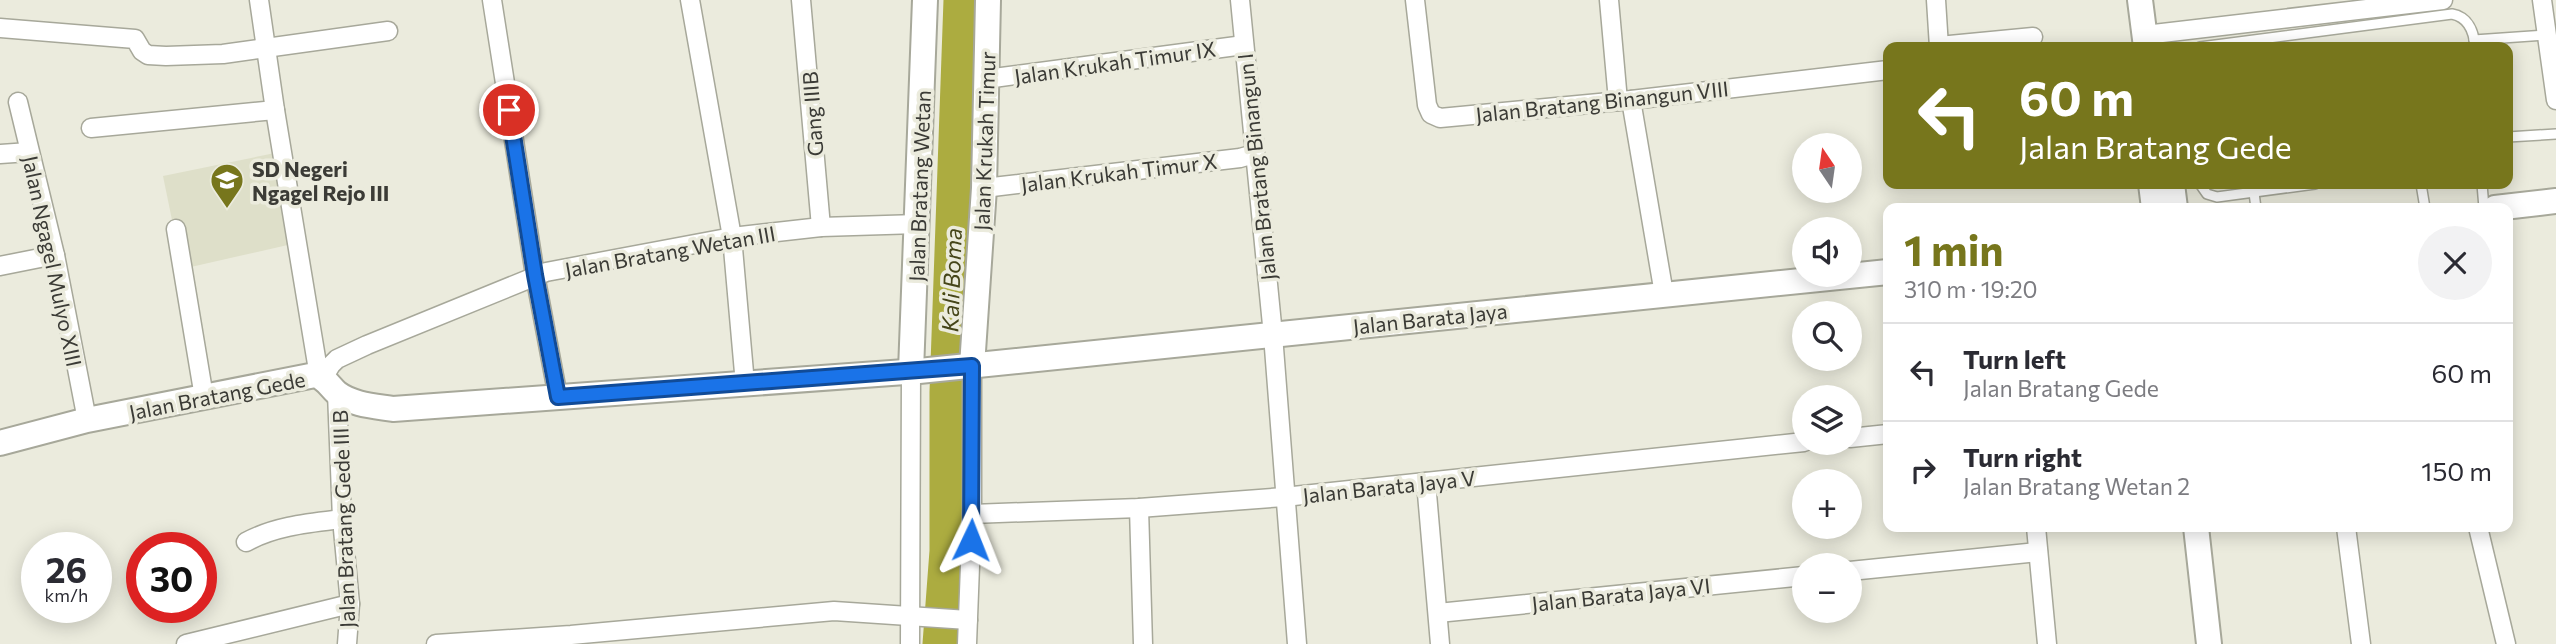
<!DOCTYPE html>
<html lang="en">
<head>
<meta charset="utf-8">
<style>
  :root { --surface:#fff; --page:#f2f2f3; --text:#2b2b33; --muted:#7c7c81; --line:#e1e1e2; --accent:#77761c }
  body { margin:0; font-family:Commissioner,sans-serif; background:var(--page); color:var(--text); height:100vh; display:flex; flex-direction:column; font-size:26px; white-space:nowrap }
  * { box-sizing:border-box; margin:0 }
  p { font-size:23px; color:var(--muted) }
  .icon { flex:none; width:38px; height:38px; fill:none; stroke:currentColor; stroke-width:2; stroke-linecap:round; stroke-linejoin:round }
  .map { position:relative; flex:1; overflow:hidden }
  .details { position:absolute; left:1883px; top:203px; width:630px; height:329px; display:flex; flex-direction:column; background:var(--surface); border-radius:14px; box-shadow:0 4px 18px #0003 }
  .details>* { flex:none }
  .banner { position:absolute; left:1883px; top:42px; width:630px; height:147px; border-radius:14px; box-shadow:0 4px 18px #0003; background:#77761c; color:#fff; overflow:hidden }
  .needle { width:46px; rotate:347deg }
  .fabs { position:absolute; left:1792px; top:133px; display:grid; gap:14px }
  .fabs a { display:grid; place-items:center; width:70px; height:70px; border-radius:50%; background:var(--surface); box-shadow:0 4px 18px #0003; font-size:35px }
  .speed { position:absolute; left:21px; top:532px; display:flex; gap:14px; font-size:35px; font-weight:700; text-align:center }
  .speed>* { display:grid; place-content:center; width:91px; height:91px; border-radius:50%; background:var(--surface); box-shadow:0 4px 18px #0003; line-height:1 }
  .speed small { font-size:18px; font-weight:400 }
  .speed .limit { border:10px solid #d22; background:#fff; color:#111 }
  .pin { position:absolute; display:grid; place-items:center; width:60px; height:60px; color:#fff; margin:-30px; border:4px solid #fff; border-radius:50%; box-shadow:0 2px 7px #0007 }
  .me { position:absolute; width:77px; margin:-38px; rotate:2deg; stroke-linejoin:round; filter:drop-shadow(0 0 5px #0008) }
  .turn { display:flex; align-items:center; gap:24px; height:147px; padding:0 21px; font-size:32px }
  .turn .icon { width:91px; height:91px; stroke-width:2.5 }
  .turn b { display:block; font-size:49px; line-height:60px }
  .round { display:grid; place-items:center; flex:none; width:74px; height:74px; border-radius:37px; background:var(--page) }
  .overview { display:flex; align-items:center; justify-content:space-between; height:119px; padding:0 21px }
  h1 { font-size:42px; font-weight:700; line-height:52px; color:var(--accent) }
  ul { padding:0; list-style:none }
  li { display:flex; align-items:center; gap:21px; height:98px; padding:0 21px; border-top:2px solid var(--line) }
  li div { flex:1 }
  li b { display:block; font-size:26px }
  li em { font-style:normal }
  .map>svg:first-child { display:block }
  .built { fill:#dedfc9 }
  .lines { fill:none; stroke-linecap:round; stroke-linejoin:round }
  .river { stroke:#acac40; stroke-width:35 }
  .lane-casing { stroke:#a7a89a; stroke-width:12 }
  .street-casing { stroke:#a7a89a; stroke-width:21 }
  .secondary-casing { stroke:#a7a89a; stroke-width:28 }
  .lane { stroke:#fff; stroke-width:9 }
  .street { stroke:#fff; stroke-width:18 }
  .secondary { stroke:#fff; stroke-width:24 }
  .route-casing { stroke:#114b97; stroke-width:18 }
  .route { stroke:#1a73e8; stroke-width:12 }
  .labels { text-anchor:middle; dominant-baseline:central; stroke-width:7; stroke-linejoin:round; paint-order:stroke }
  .street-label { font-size:21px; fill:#3b3b36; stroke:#ebebdd }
  .poi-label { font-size:21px; font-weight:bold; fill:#3b3b36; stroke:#ebebdd; text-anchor:start }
  .water-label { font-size:23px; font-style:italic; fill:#454519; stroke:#ebebdd }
</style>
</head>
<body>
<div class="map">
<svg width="2556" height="644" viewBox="0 0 2556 644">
  <rect width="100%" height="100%" fill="#ebebdd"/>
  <!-- built -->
  <path class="built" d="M 275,153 L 292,244 L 182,269 L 163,176 Z"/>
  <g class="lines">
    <!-- river -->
    <path class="river" d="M 940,644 L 947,551 L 947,392 L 961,0"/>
    <defs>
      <g id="lane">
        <path d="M 2474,40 L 2547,35"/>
        <path d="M 2200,47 L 2452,14 C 2468,17 2474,31 2475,47"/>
        <path d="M 2508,137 L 2556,134"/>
        <path d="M 2200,184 L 2207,194 L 2217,197 L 2315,184"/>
        <path d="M 2421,184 L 2425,208"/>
        <path d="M 2482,184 L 2484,208"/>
        <path d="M 2254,193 L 2256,208"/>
      </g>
      <g id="street">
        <path d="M 259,0 L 275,110 L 319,376"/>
        <path d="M 492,0 L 535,275 L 558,397"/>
        <path d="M 690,0 L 732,237 L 745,384"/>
        <path d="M 801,0 L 821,227"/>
        <path d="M 1240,0 L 1273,335 L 1297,644"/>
        <path d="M 1415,0 L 1427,105 L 1431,114 L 1440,118 L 1631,100 L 1888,70"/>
        <path d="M 1609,0 L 1618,101"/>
        <path d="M 1936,0 L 1939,47"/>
        <path d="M 2542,0 L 2556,100"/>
        <path d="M 0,28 L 135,39 L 142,51 L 148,55 L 166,56 L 223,54 L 388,31"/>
        <path d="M 2145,35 L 2443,0"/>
        <path d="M 1939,46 L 2033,37"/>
        <path d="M 986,79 L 1244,45"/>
        <path d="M 1631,100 L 1664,294"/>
        <path d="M 18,102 L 55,255 L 87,420"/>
        <path d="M 91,128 L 275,110"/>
        <path d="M 0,154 L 29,152"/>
        <path d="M 984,188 L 1240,158 L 1254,154"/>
        <path d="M 176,229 L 204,397"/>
        <path d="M 0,266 L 55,255"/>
        <path d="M 323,378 L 331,365 L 337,359 L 367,345 L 546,272 L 732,237 L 821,227 L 918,224"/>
        <path d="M 337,393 L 342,519 L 350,604 L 347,644"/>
        <path d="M 1850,438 L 1888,434"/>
        <path d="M 1426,482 L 1440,644"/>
        <path d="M 1139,508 L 1143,644"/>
        <path d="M 972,514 L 1139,508 L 1284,497 L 1804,442"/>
        <path d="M 2036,527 L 2047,644"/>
        <path d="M 2346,527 L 2361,644"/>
        <path d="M 2478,527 L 2506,644"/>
        <path d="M 246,542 C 275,526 309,523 342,519"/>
        <path d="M 1850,571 L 2038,552"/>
        <path d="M 1438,613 L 1804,576"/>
        <path d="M 186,644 L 350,604"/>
        <path d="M 436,644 L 571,635 L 834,611 L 968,620"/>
        <path d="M 910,644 L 911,371"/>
        <path d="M 967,644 L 972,514 L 972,366"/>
      </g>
      <g id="secondary">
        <path d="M 2140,0 L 2146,47"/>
        <path d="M 2151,184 L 2154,208"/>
        <path d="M 2172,184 L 2175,208"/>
        <path d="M 2495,208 L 2556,201"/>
        <path d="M 972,366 L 984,188 L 988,0"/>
        <path d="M 911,371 L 925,0"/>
        <path d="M 0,443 L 87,420 L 315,375 C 326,378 329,386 337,393 C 353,405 374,406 393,409 L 919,371 L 1888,272"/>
        <path d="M 2196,527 L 2209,644"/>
      </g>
    </defs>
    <!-- lane casing -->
    <use href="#lane" class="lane-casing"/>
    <!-- street casing -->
    <use href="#street" class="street-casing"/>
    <!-- secondary casing -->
    <use href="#secondary" class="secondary-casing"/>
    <!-- lane -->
    <use href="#lane" class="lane"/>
    <!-- street -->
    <use href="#street" class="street"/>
    <!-- secondary -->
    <use href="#secondary" class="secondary"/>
  </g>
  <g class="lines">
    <defs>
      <path id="route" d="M 509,110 L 535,275 L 558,397 L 972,366 L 971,540"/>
    </defs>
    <!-- route casing -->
    <use href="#route" class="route-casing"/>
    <!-- route -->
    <use href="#route" class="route"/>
  </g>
  <!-- icons -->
  <defs>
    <symbol id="school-pin" viewBox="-11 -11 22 30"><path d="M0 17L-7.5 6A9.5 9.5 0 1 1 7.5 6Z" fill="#77761c" stroke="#ebebdd"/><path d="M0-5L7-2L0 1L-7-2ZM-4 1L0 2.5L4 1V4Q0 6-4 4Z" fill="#fff"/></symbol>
  </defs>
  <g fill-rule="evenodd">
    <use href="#school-pin" x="208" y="161" width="38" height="52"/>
  </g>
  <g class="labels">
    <!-- street labels -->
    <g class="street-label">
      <text transform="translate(1115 62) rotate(-8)">Jalan Krukah Timur IX</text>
      <text transform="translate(1602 101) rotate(-6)">Jalan Bratang Binangun VIII</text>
      <text transform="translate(812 114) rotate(-94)">Gang IIIB</text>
      <text transform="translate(984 141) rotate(-88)">Jalan Krukah Timur</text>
      <text transform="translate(1256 167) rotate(-96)">Jalan Bratang Binangun I</text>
      <text transform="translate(1119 172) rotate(-7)">Jalan Krukah Timur X</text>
      <text transform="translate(919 186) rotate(-88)">Jalan Bratang Wetan</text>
      <text transform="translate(670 251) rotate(-10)">Jalan Bratang Wetan III</text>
      <text transform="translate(53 261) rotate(78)">Jalan Ngagel Mulyo XIII</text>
      <text transform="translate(1430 318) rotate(-6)">Jalan Barata Jaya</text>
      <text transform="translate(217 395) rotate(-11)">Jalan Bratang Gede</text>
      <text transform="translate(1389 486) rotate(-6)">Jalan Barata Jaya V</text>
      <text transform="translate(343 519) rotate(-92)">Jalan Bratang Gede III B</text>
      <text transform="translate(1621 594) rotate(-6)">Jalan Barata Jaya VI</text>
    </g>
    <!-- poi labels -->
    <g class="poi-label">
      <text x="252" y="168">SD Negeri<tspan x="252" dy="24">Ngagel Rejo III</tspan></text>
    </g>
    <!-- water labels -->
    <g class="water-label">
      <text transform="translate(951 280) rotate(-88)">Kali Boma</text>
    </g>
  </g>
</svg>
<div class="fabs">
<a><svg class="needle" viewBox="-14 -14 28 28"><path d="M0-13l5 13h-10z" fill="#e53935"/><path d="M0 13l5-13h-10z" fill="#7c7c81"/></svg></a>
<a><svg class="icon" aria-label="sound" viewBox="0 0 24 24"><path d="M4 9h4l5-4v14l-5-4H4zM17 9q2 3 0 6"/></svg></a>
<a><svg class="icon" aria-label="search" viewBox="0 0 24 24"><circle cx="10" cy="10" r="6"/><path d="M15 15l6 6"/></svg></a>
<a><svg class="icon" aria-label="layers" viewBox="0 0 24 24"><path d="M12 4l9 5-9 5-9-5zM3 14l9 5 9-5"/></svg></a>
<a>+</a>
<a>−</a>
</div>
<div class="speed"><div>26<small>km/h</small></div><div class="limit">30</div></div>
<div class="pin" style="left:509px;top:110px;background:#d93025"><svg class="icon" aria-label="arrive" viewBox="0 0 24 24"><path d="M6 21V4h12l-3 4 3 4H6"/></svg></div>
<svg class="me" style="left:971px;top:540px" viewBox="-20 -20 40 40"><path d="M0-17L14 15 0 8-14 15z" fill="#1a73e8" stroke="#fff" stroke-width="4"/></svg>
<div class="banner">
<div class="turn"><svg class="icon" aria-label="left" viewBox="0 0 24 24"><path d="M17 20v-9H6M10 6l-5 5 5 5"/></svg><div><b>60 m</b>Jalan Bratang Gede</div></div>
</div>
<section class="details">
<div class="overview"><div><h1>1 min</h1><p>310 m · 19:20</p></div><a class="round"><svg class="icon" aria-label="close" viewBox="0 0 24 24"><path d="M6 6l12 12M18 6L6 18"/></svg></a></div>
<ul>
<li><svg class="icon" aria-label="left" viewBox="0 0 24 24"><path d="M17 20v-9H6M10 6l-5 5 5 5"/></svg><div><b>Turn left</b><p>Jalan Bratang Gede</p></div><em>60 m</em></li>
<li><svg class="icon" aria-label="right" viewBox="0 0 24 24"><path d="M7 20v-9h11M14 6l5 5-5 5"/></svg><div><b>Turn right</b><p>Jalan Bratang Wetan 2</p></div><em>150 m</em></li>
</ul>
</section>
</div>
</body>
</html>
